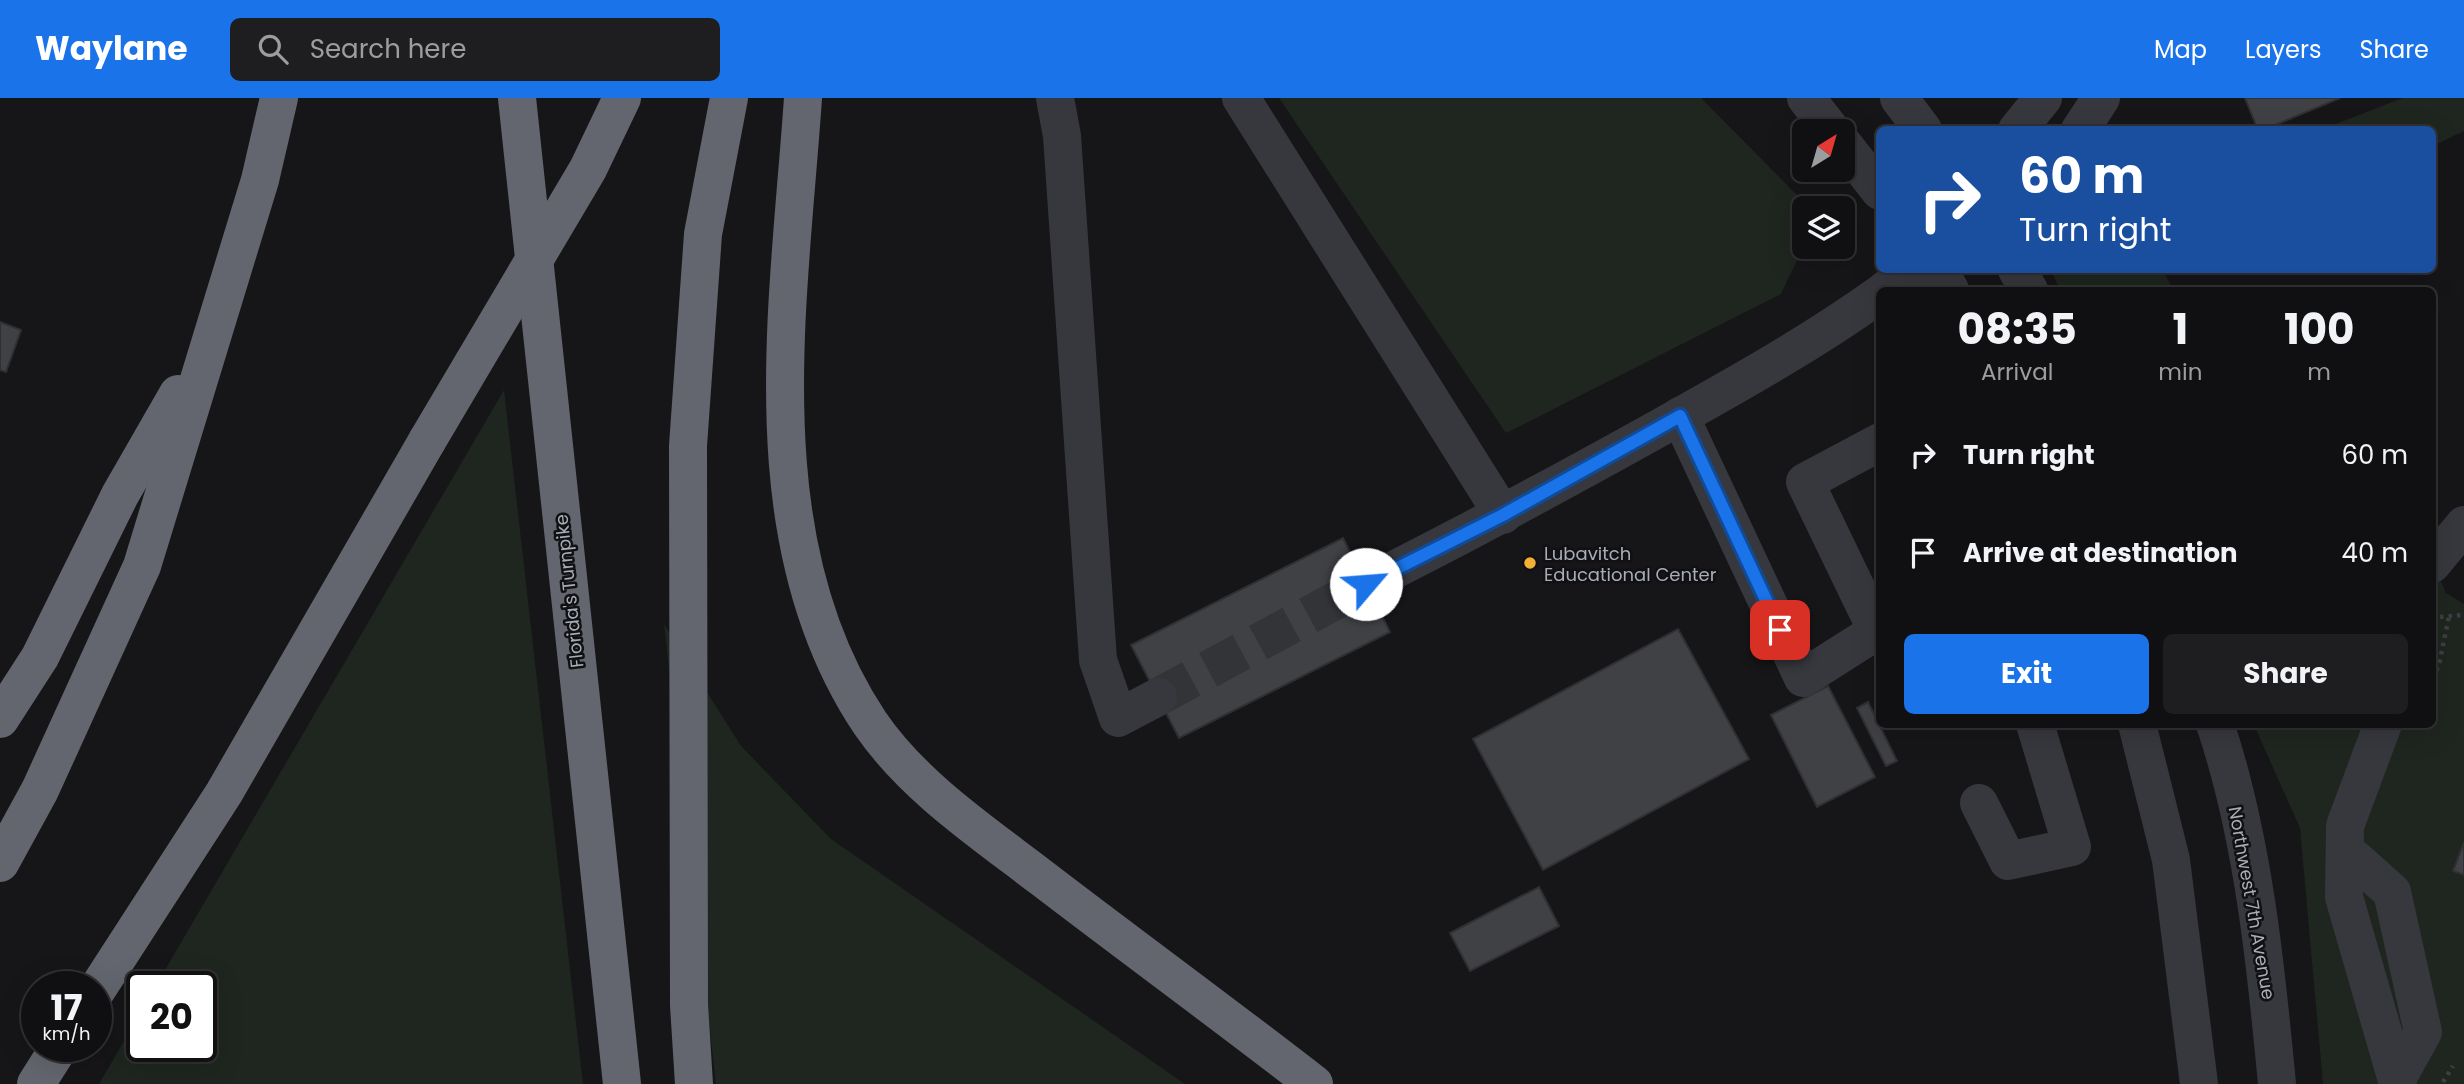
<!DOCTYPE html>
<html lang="en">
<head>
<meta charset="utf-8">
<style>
  :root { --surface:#101012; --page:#1e1e20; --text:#f1f3f6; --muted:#9c9d9f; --line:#303032; --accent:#1a73e8 }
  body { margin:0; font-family:Poppins,sans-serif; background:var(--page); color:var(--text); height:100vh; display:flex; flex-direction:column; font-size:26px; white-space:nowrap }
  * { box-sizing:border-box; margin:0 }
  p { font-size:23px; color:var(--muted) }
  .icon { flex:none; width:38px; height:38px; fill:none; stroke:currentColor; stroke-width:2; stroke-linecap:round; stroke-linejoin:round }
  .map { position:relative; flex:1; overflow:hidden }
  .details { position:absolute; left:1876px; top:189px; width:560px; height:441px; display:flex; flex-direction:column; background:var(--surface); border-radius:10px; box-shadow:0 7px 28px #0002,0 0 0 2px var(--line) }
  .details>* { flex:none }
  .top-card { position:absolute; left:1876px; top:28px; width:560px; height:147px; border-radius:10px; box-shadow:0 7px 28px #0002,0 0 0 2px var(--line); background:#1a4fa0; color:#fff; overflow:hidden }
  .needle { width:46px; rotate:37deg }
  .buttons { position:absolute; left:1792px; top:21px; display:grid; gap:14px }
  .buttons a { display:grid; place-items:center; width:63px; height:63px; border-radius:10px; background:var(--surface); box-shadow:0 7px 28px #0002,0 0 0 2px var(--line); font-size:35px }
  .speed { position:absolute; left:21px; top:873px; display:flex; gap:14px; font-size:35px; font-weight:700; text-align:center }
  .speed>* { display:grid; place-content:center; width:91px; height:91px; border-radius:50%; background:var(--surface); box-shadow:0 7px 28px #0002,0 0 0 2px var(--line); line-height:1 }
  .speed small { font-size:18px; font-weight:400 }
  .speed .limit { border:4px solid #111; border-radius:10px; background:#fff; color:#111 }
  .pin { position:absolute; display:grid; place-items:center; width:60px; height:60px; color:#fff; margin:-30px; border-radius:14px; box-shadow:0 4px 10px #0006 }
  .me { position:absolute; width:77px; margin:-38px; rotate:63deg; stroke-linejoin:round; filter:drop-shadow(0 0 5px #0008) }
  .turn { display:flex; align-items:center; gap:24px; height:147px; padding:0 28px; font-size:32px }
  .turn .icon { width:91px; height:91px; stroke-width:2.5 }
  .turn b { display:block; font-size:49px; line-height:60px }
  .eta { display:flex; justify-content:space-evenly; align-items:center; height:119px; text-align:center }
  .eta b { font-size:42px; font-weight:700; line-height:49px }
  .primary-button { display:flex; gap:14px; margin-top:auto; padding:14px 28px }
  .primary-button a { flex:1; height:80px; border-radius:10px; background:var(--accent); color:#fff; font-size:28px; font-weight:700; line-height:80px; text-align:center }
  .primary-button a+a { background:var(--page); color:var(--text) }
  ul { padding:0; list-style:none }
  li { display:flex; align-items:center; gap:21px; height:98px; padding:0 28px }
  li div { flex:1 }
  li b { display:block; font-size:26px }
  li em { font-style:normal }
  header { display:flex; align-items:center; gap:42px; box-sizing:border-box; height:98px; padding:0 35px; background:var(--accent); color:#fff }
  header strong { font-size:33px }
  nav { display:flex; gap:38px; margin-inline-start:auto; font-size:24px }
  .search { width:490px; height:63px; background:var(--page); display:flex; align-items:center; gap:18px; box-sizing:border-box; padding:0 24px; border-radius:10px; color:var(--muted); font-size:26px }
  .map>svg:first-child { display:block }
  .green { fill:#1e261f }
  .building { fill:#404145; stroke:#303034; stroke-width:2 }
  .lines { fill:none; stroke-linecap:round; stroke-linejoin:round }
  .minor-tunnel { stroke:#333438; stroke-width:38; stroke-dasharray:38 19; stroke-linecap:butt }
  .path { stroke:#3d3f44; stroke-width:4.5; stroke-dasharray:3.5 5; stroke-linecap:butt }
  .minor { stroke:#37383d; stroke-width:38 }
  .highway { stroke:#63666e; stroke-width:38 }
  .highway-bridge { stroke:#63666e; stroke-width:38 }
  .route-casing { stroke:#114b97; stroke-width:18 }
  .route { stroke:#1a73e8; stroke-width:12 }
  .poi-dot { fill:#f2b134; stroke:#111113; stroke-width:2.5 }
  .labels { text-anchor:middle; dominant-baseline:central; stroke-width:5; stroke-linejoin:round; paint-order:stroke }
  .poi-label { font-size:18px; fill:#a8adb8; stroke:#111113; text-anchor:start }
  .street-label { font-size:18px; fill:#a8adb8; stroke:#111113 }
</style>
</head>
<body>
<header>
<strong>Waylane</strong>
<div class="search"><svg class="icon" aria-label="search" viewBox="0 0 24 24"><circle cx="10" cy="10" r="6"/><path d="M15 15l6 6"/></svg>Search here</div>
<nav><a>Map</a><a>Layers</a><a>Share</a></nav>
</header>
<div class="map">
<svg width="2464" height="986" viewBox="0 0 2464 986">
  <rect width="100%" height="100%" fill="#161618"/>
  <!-- green -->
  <g class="green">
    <path d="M 1279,0 L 1701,0 L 1810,110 L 1804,110 L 1804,147 L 1781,196 L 1506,335 Z"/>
    <path d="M 2403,0 L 2464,0 L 2464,33 L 2433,48 L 2432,32 L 2323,31 Z"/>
    <path d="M 2051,172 L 2163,172 L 2173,192 L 2060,192 Z"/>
    <path d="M 504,292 L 583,986 L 99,986 L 142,912 L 142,948 L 201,948 L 201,889 L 155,889 Z"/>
    <path d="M 2433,466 L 2446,495 L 2464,506 L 2464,744 L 2454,773 L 2464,777 L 2464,986 L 2323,986 L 2300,730 L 2254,627 L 2432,626 Z"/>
    <path d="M 664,526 L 741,648 L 831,741 L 1185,986 L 716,986 Z"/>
  </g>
  <!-- building -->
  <g class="building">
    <path d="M 2245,0 L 2340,0 L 2263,32 L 2258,32 Z"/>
    <path d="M 0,224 L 21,232 L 6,274 L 0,272 Z"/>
    <path d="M 1343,440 L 1390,534 L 1179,640 L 1131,547 Z"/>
    <path d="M 1678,531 L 1749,661 L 1543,772 L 1473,641 Z"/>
    <path d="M 1828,588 L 1875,679 L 1817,709 L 1771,617 Z"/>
    <path d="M 1868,604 L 1897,663 L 1886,668 L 1857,610 Z"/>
    <path d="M 2464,744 L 2464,777 L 2453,773 Z"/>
    <path d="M 1539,789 L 1559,828 L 1470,873 L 1450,835 Z"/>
  </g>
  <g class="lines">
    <!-- minor-tunnel -->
    <path class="minor-tunnel" d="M 1158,599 L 1366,486"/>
    <!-- path -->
    <g class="path">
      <path d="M 2440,519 L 2464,517"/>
      <path d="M 2432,580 L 2439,567 L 2449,518"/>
      <path d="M 2443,984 L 2453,968"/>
    </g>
    <!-- minor -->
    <g class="minor">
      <path d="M 1055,0 L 1062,38 L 1098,562 L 1118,620 L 1158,599"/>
      <path d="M 1241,0 L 1503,417"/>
      <path d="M 1806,0 L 1832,33"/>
      <path d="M 1899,0 L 1923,32"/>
      <path d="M 2017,32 L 2043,0"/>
      <path d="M 2080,32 L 2101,0"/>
      <path d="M 1843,46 L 1880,93"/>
      <path d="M 1939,172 L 1950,192"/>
      <path d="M 2017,172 L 2029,192"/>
      <path d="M 1885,192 L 1914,172"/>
      <path d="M 1680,318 L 1803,580 L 1877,533 L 1880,537"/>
      <path d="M 2432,466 L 2464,427"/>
      <path d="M 1366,486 C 1466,436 1564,383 1661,329 C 1736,287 1810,246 1880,196"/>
      <path d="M 1877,533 L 1805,384 L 1880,344"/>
      <path d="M 2137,626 L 2171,762 L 2199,986"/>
      <path d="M 2215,626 C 2253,739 2266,868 2277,986"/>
      <path d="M 2383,626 L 2345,728 L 2344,799 L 2398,986"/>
      <path d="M 1979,705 L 2008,763 L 2072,749 L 2035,626"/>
      <path d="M 2345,761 L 2355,761 L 2392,794 L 2423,934 L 2398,979"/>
    </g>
    <!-- highway -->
    <g class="highway">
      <path d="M 517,0 L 622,986"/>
      <path d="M 803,0 C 789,205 748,443 870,625 C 913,688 982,734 1042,780 C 1132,849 1224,916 1314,986"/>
      <path d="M 0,621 L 40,559 L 120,397 L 178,296"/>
      <path d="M 0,765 L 40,692 L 142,468 L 260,82 L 279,0"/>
      <path d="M 96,893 L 224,695 L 427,343"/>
      <path d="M 36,986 L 60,948"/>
      <path d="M 694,986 L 689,907 L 688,348 L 703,136 L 729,0"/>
    </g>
    <!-- highway-bridge -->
    <path class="highway-bridge" d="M 427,343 L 588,71 L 622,0"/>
  </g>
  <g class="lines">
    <defs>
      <path id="route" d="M 1366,486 L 1503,417 L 1680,318 L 1780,532"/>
    </defs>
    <!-- route casing -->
    <use href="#route" class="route-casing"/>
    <!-- route -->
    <use href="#route" class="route"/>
  </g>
  <!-- markers -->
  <circle class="poi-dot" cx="1530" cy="465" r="7"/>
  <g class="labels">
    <!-- poi labels -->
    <g class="poi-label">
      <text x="1544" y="455">Lubavitch<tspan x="1544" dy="21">Educational Center</tspan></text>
    </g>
    <!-- street labels -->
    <g class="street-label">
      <text transform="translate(569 493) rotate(-96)">Florida's Turnpike</text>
      <text transform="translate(2252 805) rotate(80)">Northwest 7th Avenue</text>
    </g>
  </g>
</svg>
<div class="buttons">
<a><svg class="needle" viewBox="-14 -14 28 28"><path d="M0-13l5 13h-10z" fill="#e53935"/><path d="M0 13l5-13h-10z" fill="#9c9d9f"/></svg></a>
<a><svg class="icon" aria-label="layers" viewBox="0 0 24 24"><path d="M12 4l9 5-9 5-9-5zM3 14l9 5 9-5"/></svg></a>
</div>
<div class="speed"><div>17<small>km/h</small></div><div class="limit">20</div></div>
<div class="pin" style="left:1780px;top:532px;background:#d93025"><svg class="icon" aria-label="arrive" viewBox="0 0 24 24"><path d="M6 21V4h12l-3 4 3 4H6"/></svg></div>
<svg class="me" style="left:1366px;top:486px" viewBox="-20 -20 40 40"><circle r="19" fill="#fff"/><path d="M0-13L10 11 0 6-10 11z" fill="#1a73e8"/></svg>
<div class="top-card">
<div class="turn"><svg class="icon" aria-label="right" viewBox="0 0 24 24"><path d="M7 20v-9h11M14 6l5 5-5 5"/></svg><div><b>60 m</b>Turn right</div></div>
</div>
<section class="details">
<div class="eta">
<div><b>08:35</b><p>Arrival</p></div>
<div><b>1</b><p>min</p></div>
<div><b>100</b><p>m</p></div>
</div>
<ul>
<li><svg class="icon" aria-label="right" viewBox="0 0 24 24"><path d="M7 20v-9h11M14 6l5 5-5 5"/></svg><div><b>Turn right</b></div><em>60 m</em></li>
<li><svg class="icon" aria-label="arrive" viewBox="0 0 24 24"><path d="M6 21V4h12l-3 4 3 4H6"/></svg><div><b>Arrive at destination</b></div><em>40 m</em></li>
</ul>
<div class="primary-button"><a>Exit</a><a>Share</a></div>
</section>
</div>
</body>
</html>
